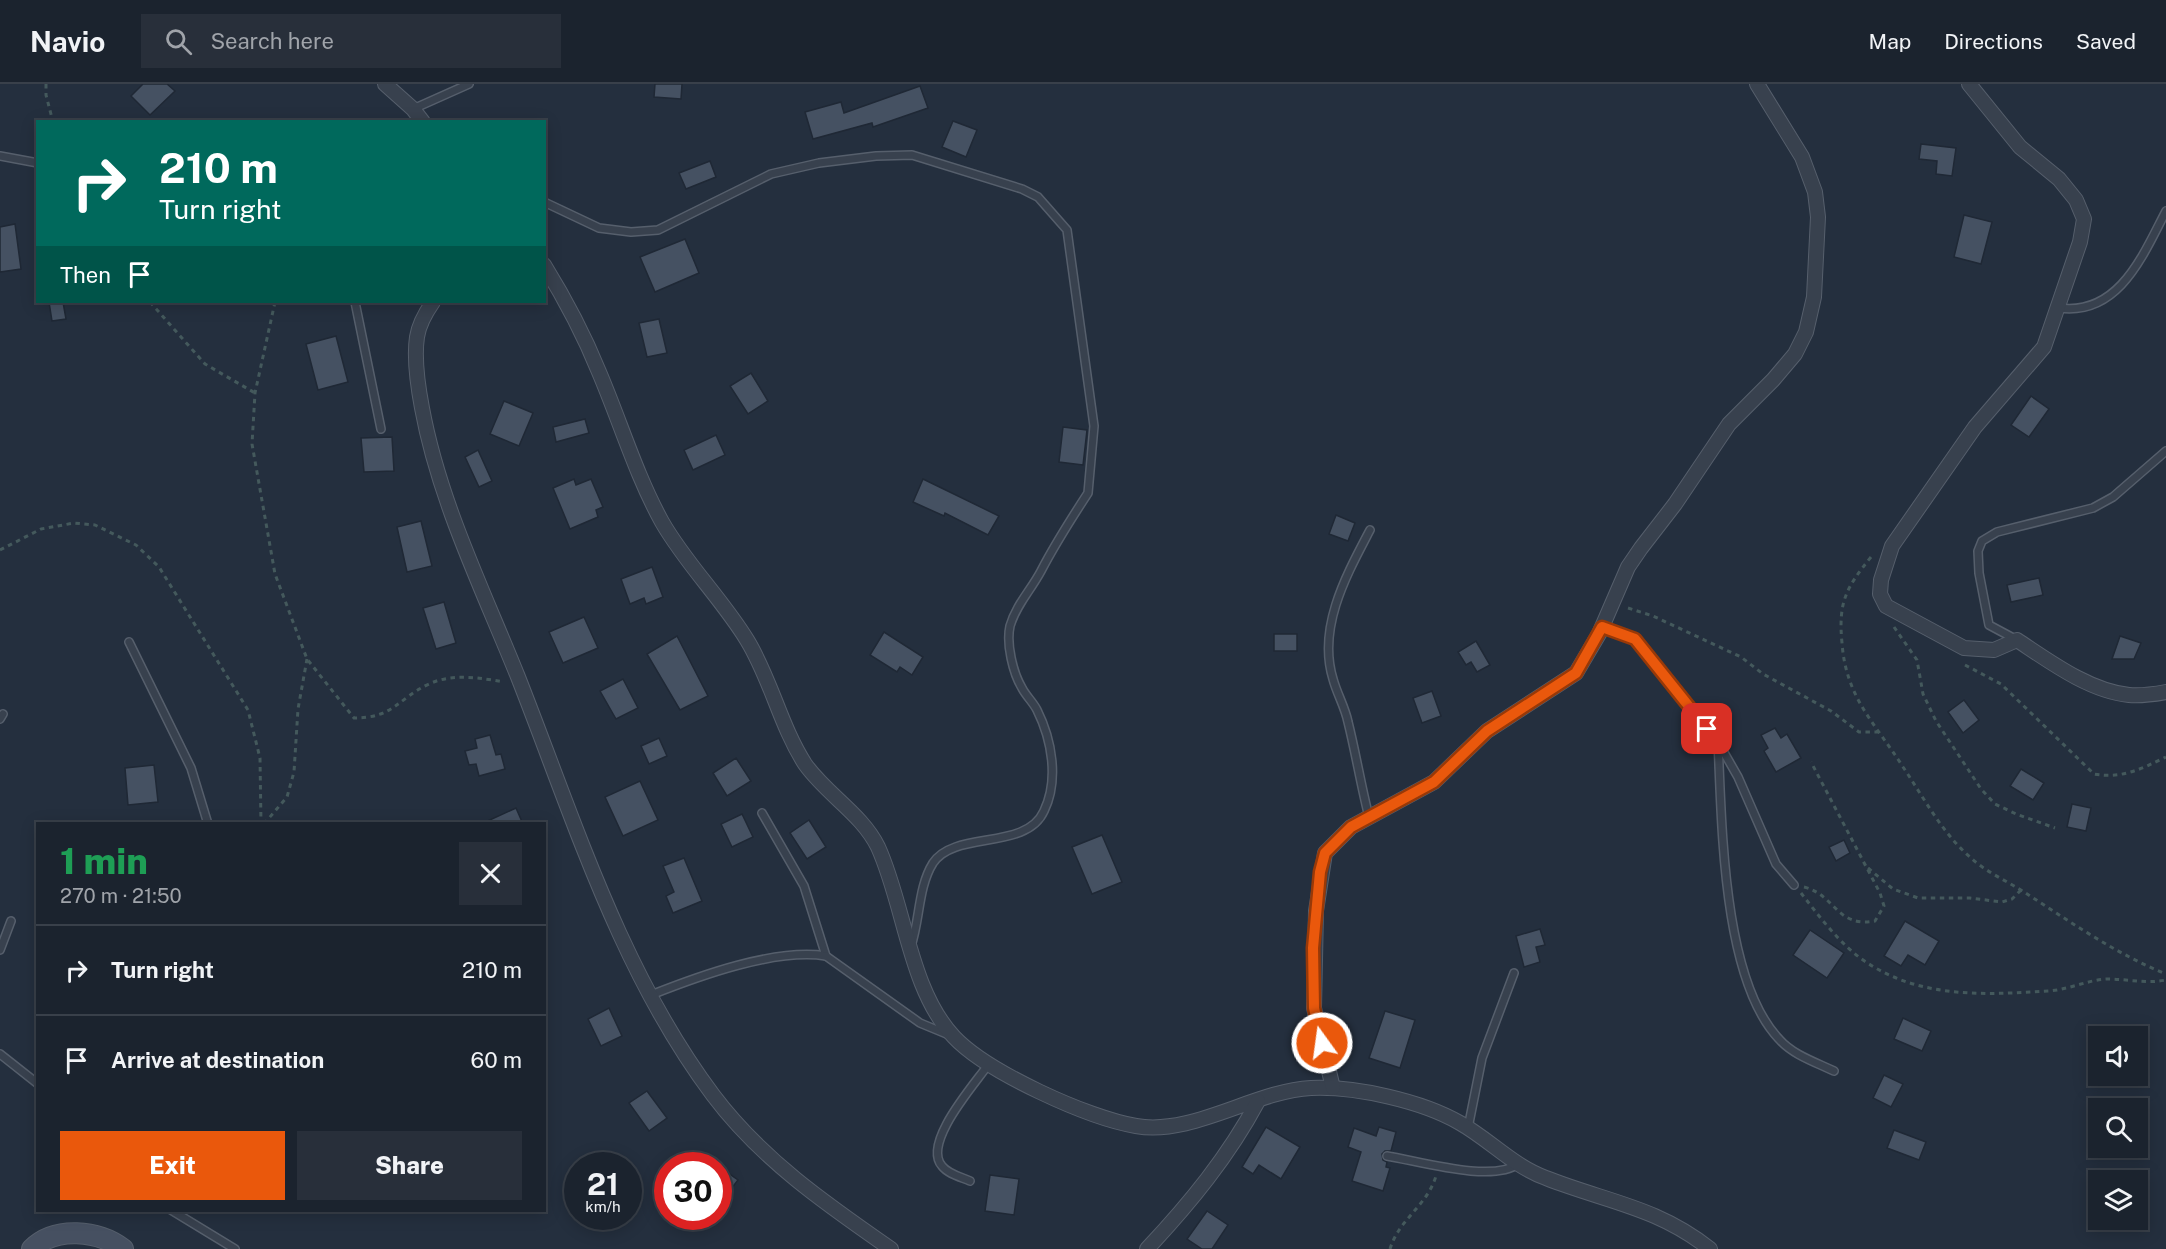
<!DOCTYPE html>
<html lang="en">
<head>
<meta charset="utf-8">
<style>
  :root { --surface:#1b232e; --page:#282f3a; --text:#f1f3f6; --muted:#a0a4aa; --line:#39404a; --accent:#ea580c }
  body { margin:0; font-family:"Public Sans",sans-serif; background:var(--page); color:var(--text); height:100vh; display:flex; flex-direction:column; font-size:22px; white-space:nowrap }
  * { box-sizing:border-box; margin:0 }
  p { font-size:20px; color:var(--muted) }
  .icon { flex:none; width:33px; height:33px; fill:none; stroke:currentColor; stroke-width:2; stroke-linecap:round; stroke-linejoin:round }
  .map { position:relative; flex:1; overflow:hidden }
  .details { position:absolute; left:36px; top:738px; width:510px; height:390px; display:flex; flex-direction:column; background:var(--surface); border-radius:0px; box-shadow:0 3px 15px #0003,0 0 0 2px var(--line) }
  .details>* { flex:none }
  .top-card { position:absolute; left:36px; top:36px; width:510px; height:183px; border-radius:0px; box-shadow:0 3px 15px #0003,0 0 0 2px var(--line); background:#00695c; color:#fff; overflow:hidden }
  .buttons { position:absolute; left:2088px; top:942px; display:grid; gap:12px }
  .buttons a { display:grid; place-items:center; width:60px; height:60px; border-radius:0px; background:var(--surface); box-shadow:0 3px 15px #0003,0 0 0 2px var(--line); font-size:30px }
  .speed { position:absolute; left:564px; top:1068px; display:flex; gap:12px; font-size:30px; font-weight:700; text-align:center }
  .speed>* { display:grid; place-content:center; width:78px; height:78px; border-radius:50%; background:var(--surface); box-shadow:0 3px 15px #0003,0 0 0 2px var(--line); line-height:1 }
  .speed small { font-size:15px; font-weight:400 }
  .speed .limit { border:9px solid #d22; background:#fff; color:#111 }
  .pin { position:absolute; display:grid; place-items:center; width:51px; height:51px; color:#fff; margin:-26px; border-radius:12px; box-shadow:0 3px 9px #0006 }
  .me { position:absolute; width:66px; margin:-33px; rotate:346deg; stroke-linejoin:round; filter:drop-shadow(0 0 4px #0008) }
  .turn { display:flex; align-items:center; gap:21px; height:126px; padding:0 24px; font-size:27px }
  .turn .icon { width:78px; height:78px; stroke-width:2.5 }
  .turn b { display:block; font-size:42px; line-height:51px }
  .then { display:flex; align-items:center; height:57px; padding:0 24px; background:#0003; gap:12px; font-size:22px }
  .round { display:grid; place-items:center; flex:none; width:63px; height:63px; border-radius:0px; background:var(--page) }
  .summary { display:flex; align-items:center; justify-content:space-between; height:102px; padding:0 24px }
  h1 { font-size:36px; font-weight:800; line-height:45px; color:#1e9e55 }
  .button { display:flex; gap:12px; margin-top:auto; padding:12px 24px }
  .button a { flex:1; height:69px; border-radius:0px; background:var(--accent); color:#fff; font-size:24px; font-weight:800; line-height:69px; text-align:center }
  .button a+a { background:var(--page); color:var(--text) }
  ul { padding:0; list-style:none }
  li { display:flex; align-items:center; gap:18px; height:90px; padding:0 24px; border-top:2px solid var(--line) }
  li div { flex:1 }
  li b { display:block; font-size:22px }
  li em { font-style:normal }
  header { display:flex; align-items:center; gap:36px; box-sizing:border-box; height:84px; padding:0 30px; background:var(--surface); border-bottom:2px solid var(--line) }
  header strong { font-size:28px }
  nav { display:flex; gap:33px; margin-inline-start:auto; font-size:21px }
  .search { width:420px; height:54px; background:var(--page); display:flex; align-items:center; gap:15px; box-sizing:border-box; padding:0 21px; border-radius:0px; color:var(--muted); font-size:22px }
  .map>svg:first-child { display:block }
  .building { fill:#455162; stroke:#1f2835; stroke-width:1.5 }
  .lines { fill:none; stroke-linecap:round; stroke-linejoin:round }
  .lane-casing { stroke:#565f6c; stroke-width:10 }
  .street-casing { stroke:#565f6c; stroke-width:16 }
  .secondary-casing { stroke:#565f6c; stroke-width:22 }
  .path { stroke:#44595c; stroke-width:3; stroke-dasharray:4.5 4.5; stroke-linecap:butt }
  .lane { stroke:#38414e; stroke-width:7 }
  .street { stroke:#38414e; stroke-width:14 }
  .secondary { stroke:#465061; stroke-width:20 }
  .route-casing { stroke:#983908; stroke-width:15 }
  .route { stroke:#ea580c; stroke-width:10 }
</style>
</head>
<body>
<header>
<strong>Navio</strong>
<div class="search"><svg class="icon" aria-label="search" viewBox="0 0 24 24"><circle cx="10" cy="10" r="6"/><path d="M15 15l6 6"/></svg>Search here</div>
<nav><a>Map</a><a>Directions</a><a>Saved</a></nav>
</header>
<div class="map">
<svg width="2166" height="1165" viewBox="0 0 2166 1165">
  <rect width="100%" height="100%" fill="#242f3e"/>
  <!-- building -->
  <g class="building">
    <path d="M 143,0 L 167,0 L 175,7 L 150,31 L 131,12 Z"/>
    <path d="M 655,0 L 682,0 L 681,15 L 654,13 Z"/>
    <path d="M 920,2 L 928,24 L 873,43 L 872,39 L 813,55 L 805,28 L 841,18 L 844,29 Z"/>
    <path d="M 953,37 L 977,46 L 966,73 L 942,63 Z"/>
    <path d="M 1921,60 L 1956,64 L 1952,92 L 1936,90 L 1937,77 L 1919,75 Z"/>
    <path d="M 710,77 L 716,93 L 686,105 L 679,89 Z"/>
    <path d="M 1964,131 L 1992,138 L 1981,180 L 1954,173 Z"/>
    <path d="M 15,140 L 21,185 L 0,188 L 0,143 Z"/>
    <path d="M 685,155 L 699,189 L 655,208 L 640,173 Z"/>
    <path d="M 49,218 L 63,218 L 66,235 L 52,237 Z"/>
    <path d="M 659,235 L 667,269 L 647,273 L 639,239 Z"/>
    <path d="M 336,252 L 348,298 L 318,306 L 306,260 Z"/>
    <path d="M 751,289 L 768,317 L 748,330 L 730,302 Z"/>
    <path d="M 2031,312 L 2049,325 L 2029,353 L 2011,341 Z"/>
    <path d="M 504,317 L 533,329 L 519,362 L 490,350 Z"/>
    <path d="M 585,335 L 589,349 L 556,358 L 553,343 Z"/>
    <path d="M 1063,343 L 1087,346 L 1083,381 L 1059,378 Z"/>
    <path d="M 716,351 L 725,371 L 693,386 L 684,366 Z"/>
    <path d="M 392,353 L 394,387 L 364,388 L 361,354 Z"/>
    <path d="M 478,366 L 492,397 L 479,403 L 465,373 Z"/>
    <path d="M 574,395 L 576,401 L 591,395 L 603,423 L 596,426 L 598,433 L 570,445 L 553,404 Z"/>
    <path d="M 923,395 L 999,432 L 988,451 L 945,429 L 944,432 L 913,418 Z"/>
    <path d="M 1336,431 L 1355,439 L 1348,457 L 1329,450 Z"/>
    <path d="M 421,437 L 432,482 L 407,488 L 397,443 Z"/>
    <path d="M 652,483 L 663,513 L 646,520 L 644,514 L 630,520 L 621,495 Z"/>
    <path d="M 2039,494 L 2043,511 L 2011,518 L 2007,501 Z"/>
    <path d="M 444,518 L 456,559 L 436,565 L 423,524 Z"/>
    <path d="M 584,533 L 598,564 L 563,579 L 549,548 Z"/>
    <path d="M 884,548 L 923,573 L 912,591 L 900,583 L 897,588 L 870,571 Z"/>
    <rect x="1274" y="550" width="23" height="17"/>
    <path d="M 677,552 L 708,612 L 680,626 L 647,570 Z"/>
    <path d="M 2120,552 L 2141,559 L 2134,575 L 2112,575 Z"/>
    <path d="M 1476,557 L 1490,581 L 1477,588 L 1471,578 L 1466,581 L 1458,568 Z"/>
    <path d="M 623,595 L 638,624 L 616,635 L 600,607 Z"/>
    <path d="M 1432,607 L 1441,632 L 1422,639 L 1413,614 Z"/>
    <path d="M 1964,616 L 1979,636 L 1963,649 L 1948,628 Z"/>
    <path d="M 1775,644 L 1781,654 L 1787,650 L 1801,674 L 1776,688 L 1764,667 L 1768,664 L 1761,651 Z"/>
    <path d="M 490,651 L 496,671 L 501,670 L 505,685 L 479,692 L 476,680 L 469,681 L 465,667 L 477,664 L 475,655 Z"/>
    <path d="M 659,654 L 667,672 L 649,680 L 641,662 Z"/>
    <path d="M 736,674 L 751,697 L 727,712 L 713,689 Z"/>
    <path d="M 154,681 L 158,718 L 128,721 L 125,684 Z"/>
    <path d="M 2021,685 L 2044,699 L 2033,716 L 2010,702 Z"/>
    <path d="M 640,697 L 658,736 L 623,752 L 605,713 Z"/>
    <path d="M 2072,720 L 2091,724 L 2086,747 L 2067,743 Z"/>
    <path d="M 516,724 L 523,740 L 481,740 Z"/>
    <path d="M 742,730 L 753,753 L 732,763 L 721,740 Z"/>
    <path d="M 809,736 L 826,763 L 807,775 L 790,749 Z"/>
    <path d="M 1102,751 L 1122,798 L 1092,810 L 1072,763 Z"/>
    <path d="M 1844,756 L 1850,769 L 1836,777 L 1829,763 Z"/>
    <path d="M 684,774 L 702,817 L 673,829 L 666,812 L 674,808 L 663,782 Z"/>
    <path d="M 1905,837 L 1939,857 L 1925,881 L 1908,871 L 1901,882 L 1884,872 Z"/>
    <path d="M 1540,845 L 1545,861 L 1536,863 L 1540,878 L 1524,883 L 1516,852 Z"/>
    <path d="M 1810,846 L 1844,869 L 1827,894 L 1793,871 Z"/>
    <path d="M 609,924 L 622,952 L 601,962 L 588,935 Z"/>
    <path d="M 1385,927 L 1415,936 L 1400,984 L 1369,974 Z"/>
    <path d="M 1903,934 L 1931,947 L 1922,967 L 1894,955 Z"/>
    <path d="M 1884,991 L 1903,1000 L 1891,1023 L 1873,1014 Z"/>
    <path d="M 647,1007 L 667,1034 L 649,1047 L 629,1019 Z"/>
    <path d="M 1266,1043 L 1300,1063 L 1281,1095 L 1259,1081 L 1253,1090 L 1242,1083 Z"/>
    <path d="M 1379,1043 L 1396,1048 L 1391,1067 L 1385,1067 L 1382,1070 L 1383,1076 L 1387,1078 L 1386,1083 L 1390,1084 L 1383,1107 L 1352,1097 L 1361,1068 L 1348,1063 L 1354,1044 L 1376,1052 Z"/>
    <path d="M 1894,1046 L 1926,1058 L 1919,1076 L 1887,1064 Z"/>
    <path d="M 718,1082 L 738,1096 L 718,1122 Z"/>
    <path d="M 990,1091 L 1019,1095 L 1014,1131 L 985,1127 Z"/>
    <path d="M 1207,1127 L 1228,1141 L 1212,1165 L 1202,1165 L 1187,1155 Z"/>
  </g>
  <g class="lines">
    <defs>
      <g id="lane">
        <path d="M 413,25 L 469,0"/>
        <path d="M 0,72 L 38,79"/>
        <path d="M 544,118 L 599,144 L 631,148 L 658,146 L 771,90 L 819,79 L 876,72 L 912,71 L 1022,105 L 1038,113 L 1067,146 L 1094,342 L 1088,409 C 1071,435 1055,460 1041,487 C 1031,506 1016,521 1010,542 C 1006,560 1013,589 1022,604 C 1026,612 1033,618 1037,626 C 1052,656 1059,696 1044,727 C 1026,767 955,746 933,779 C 918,803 920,836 911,862"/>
        <path d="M 355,218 L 381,345"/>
        <path d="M 2059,224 C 2119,232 2143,171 2166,127"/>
        <path d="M 1602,543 L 1635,555 L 1718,658 L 1738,693 L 1776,780 L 1794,801"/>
        <path d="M 2017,556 L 1989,541 L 1979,489 L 1978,467 L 1982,457 L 1997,448 L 2093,424 L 2113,413 L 2166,367"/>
        <path d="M 129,558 L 191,684 L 208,740"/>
        <path d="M 0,635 L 3,630"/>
        <path d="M 1718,658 C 1722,738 1722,895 1779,955 C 1793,971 1815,978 1834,987"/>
        <path d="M 762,729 L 804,802 L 826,872"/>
        <path d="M 1369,733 C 1361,702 1356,670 1348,638 C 1345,623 1337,610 1333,595 C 1317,543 1347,490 1370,446"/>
        <path d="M 0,866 L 11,837"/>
        <path d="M 651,911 C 699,892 775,864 826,872 L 920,939 L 949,951"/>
        <path d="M 0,970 L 38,1000"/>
        <path d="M 1468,1044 L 1482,974 L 1514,889"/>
        <path d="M 1387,1072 C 1419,1077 1492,1099 1518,1080"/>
        <path d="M 970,1097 C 961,1093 948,1090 942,1082 C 922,1059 974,1001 988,981"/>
        <path d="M 171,1126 L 235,1165"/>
      </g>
      <g id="street">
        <path d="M 385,0 L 413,25 L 423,38"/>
        <path d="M 1969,0 L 2020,63 L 2059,95 L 2076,116 L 2084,135 L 2080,158 L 2044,263 L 1975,343 L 1892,462 L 1881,496 L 1880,510 L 1886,522 L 1964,564 L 1994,566 L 2017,556 C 2049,577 2089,607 2129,611 C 2140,612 2155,610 2166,608"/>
        <path d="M 544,181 C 565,215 584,251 599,288 C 620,337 636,391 662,438 C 686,480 722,515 747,556 C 771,595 780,641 805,680 C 826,710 862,730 878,763 C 905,822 909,905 954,953 C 987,988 1088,1034 1136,1042 C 1193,1052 1254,1007 1311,1004 C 1355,1002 1422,1017 1460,1039 C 1490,1056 1513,1082 1546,1094 C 1607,1118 1657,1123 1710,1165"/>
        <path d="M 433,218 C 426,228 419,240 417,253 C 414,273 418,303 422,324 C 439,417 483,506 518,593 C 574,735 620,887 713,1011 C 761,1075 826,1120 891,1165"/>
        <path d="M 1333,1004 L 1314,924 L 1316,827 L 1325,769 L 1351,743 L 1434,698 L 1487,647 L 1576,589 L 1599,550 L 1628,483 L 1641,464 L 1675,420 L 1729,340 L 1773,296 L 1795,270 L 1806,248 L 1814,213 L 1818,133 L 1815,108 L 1802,73 L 1757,0"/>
        <path d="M 1147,1165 C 1190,1119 1228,1073 1258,1017"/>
      </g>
      <path id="secondary" d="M 32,1165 C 55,1142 98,1146 123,1165"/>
    </defs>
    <!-- lane casing -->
    <use href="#lane" class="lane-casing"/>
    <!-- street casing -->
    <use href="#street" class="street-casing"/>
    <!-- secondary casing -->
    <use href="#secondary" class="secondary-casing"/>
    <!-- path -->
    <g class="path">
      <path d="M 46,0 L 46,11 L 53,38"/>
      <path d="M 150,218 L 205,280 L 255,309"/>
      <path d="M 275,218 L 255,309 L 252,360 L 275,490 L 307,575 L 354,634 C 394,634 397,615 429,600 C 452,589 481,594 504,598"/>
      <path d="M 0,466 L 41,445 L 74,439 L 95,441 L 136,461 L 159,483 L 248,626 L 260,674 L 261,740"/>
      <path d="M 1871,473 C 1846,504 1838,518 1842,559 C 1846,614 1875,639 1903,683 C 1924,714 1942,749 1971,774 C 1986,788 2007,797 2024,808 C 2069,837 2116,870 2166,890"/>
      <path d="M 1628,524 L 1653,532 L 1741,573 L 1763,590 L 1831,627 L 1859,648 L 1879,648"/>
      <path d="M 1894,543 L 1917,576 L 1923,610 L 1936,637 L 1981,705 L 1995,720 L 2016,730 L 2055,744"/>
      <path d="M 1965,581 L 2001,600 L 2094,690 C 2122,695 2141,685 2166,673"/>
      <path d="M 264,740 L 287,713 L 294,688 L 298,625 L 307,575"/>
      <path d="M 1868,784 L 1893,805 L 1918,814 L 1970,814 L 2002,818 L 2012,815 L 2021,806"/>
      <path d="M 1804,803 C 1836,811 1836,844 1875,837 L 1884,822 L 1880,809 L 1811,678"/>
      <path d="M 1801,809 C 1819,832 1839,859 1863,876 C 1919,915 1984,911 2048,907 C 2068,906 2087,896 2107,895 C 2127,895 2146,900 2166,896"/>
      <path d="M 1390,1165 C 1399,1135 1427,1122 1436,1092"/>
    </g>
    <!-- lane -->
    <use href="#lane" class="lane"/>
    <!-- street -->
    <use href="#street" class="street"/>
    <!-- secondary -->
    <use href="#secondary" class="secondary"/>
  </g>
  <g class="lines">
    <defs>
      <path id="route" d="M 1322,959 L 1314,924 L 1313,864 L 1320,788 L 1325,769 L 1351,743 L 1434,698 L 1487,647 L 1576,589 L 1602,543 L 1635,555 L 1707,645"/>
    </defs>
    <!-- route casing -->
    <use href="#route" class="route-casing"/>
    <!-- route -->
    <use href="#route" class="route"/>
  </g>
</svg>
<div class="buttons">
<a><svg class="icon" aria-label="sound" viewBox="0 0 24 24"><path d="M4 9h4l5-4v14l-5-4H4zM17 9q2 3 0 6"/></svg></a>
<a><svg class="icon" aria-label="search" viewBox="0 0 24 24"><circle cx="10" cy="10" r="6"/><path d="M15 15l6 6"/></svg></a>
<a><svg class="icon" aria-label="layers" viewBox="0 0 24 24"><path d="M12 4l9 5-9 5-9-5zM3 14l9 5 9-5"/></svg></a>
</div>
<div class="speed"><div>21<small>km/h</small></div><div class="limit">30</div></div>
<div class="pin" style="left:1707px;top:645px;background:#d93025"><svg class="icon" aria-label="arrive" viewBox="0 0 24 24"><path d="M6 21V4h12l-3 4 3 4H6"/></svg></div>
<svg class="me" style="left:1322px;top:959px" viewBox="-20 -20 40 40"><circle r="17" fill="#ea580c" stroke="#fff" stroke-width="3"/><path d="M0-11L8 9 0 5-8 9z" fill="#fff"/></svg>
<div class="top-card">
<div class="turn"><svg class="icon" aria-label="right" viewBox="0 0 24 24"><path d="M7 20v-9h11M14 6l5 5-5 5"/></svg><div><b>210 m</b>Turn right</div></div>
<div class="then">Then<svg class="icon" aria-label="arrive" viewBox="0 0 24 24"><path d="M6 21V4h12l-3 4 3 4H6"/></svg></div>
</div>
<section class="details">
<div class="summary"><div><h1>1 min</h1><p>270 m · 21:50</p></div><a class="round"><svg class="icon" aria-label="close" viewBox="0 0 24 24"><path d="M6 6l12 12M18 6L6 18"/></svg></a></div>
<ul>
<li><svg class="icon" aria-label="right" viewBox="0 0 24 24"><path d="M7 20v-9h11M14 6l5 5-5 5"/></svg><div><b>Turn right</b></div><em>210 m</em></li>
<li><svg class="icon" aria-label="arrive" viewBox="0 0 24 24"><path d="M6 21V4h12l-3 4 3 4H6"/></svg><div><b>Arrive at destination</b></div><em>60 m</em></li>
</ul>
<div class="button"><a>Exit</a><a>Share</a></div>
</section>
</div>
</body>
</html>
